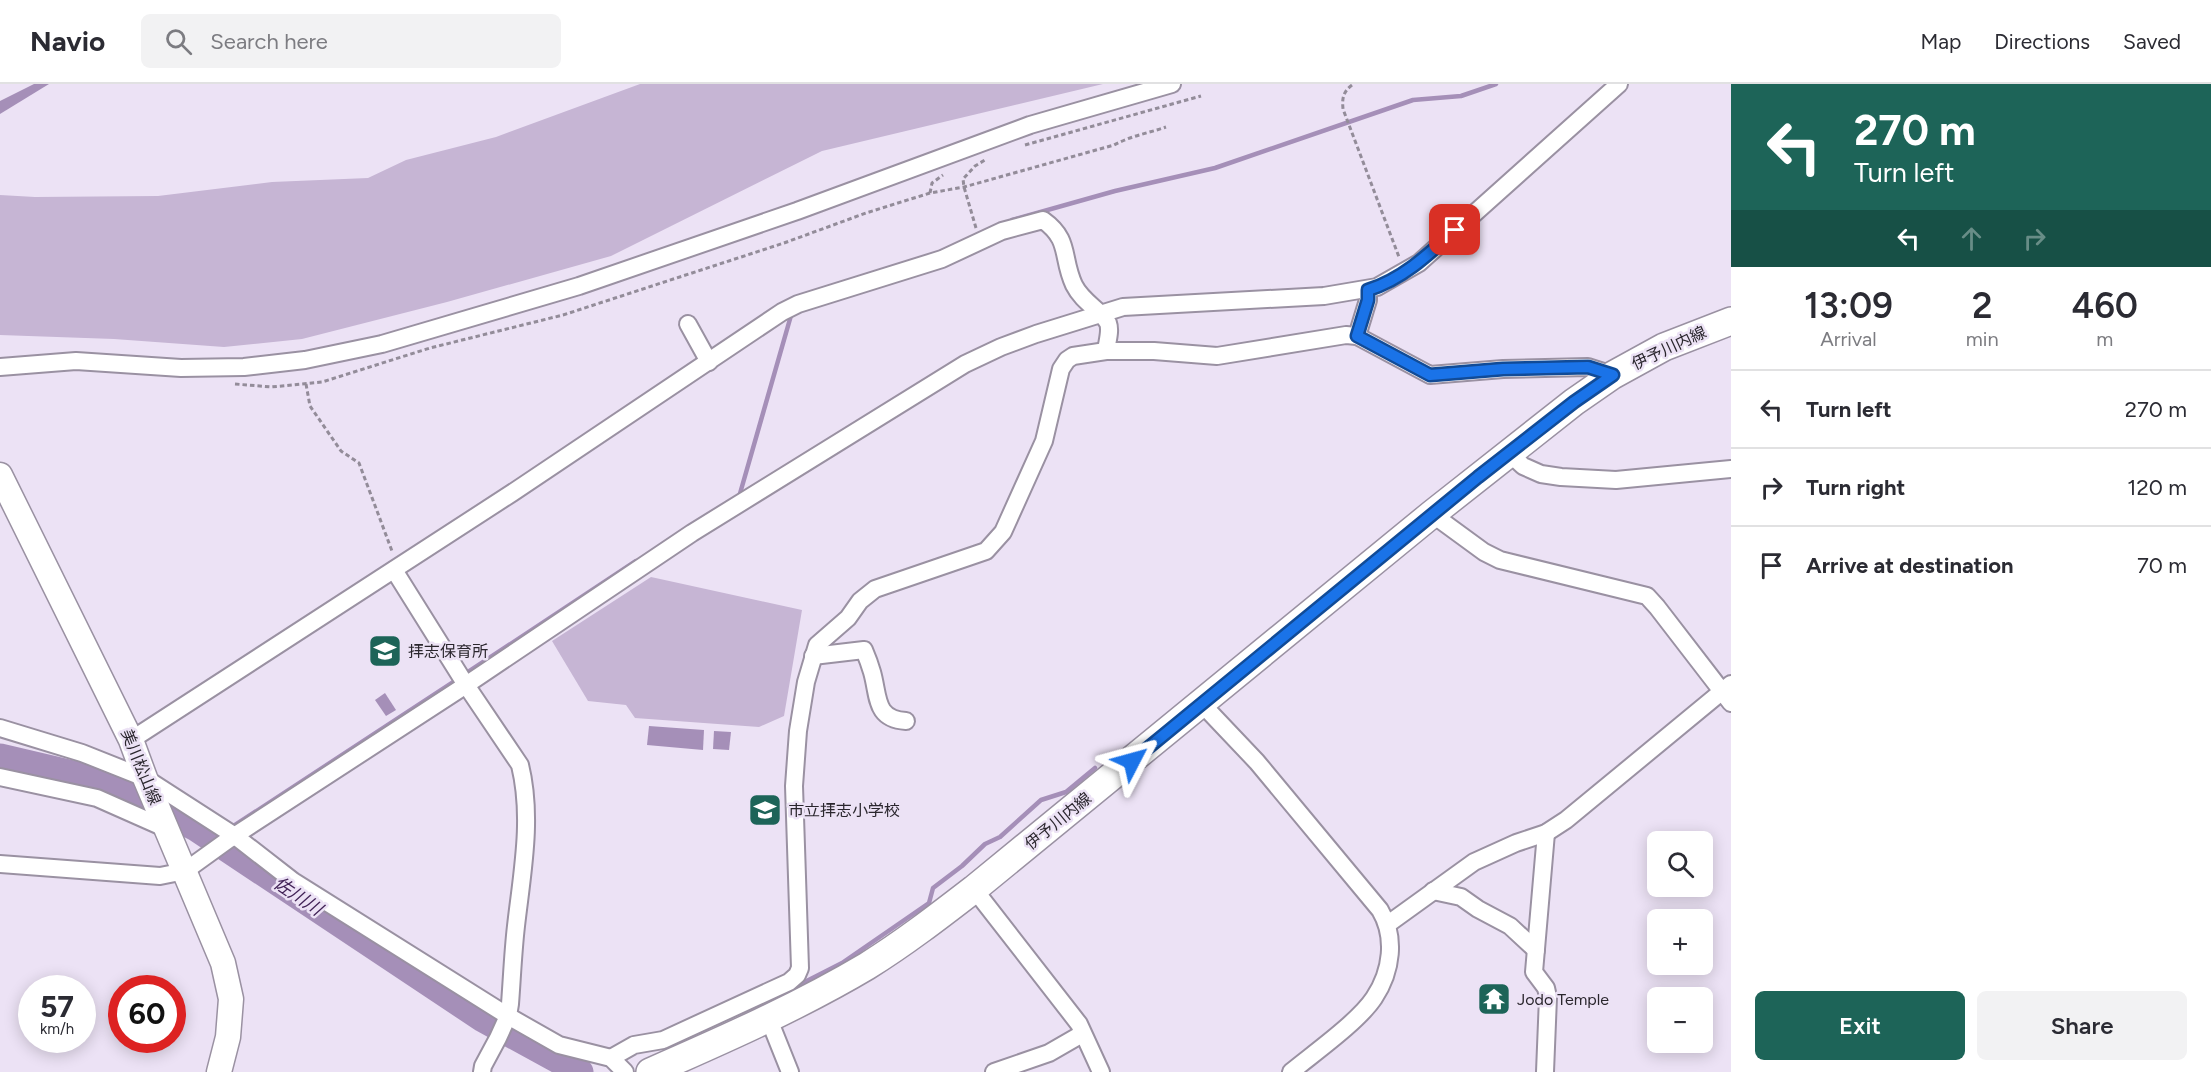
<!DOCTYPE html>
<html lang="en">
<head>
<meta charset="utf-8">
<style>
  :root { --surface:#fff; --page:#f2f2f3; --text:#2b2b33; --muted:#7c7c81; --line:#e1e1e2; --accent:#1d6458 }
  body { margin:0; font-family:Figtree,"Noto Sans JP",sans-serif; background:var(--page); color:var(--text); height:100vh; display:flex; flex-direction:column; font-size:22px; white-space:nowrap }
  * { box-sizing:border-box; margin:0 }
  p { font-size:20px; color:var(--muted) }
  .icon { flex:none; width:33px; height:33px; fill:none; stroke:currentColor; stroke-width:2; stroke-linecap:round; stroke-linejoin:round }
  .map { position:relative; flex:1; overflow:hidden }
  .sheet { display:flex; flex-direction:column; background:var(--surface); width:480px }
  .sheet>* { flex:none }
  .top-card { background:#1d6458; color:#fff; overflow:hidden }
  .buttons { position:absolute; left:1647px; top:747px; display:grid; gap:12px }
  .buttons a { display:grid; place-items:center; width:66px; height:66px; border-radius:9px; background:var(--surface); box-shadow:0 3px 15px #0003; font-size:30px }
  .speed { position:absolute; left:18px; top:891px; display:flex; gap:12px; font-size:30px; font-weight:700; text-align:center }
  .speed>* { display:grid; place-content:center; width:78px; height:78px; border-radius:50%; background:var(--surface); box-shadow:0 3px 15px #0003; line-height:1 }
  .speed small { font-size:15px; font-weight:400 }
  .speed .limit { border:9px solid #d22; background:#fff; color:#111 }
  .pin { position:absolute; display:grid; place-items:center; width:51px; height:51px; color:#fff; margin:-26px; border-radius:12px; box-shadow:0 3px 9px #0006 }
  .me { position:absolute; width:66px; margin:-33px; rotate:51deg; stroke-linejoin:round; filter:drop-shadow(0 0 4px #0008) }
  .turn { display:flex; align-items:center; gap:21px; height:126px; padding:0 24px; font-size:27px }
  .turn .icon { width:78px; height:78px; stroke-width:2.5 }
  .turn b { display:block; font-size:42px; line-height:51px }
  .lanes { display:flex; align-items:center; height:57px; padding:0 24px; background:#0003; justify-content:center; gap:30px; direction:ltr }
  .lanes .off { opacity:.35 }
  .eta { display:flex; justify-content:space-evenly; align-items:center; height:102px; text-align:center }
  .eta b { font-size:36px; font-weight:600; line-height:42px }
  .primary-button { display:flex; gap:12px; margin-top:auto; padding:12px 24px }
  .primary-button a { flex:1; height:69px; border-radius:9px; background:var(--accent); color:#fff; font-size:24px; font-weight:600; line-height:69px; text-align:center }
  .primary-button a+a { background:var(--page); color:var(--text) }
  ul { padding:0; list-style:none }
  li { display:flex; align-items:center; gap:18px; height:78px; padding:0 24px; border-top:2px solid var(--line) }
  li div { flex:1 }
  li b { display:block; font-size:22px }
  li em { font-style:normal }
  header { display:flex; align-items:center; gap:36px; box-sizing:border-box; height:84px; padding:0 30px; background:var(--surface); border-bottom:2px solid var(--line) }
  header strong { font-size:28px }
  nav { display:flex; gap:33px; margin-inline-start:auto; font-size:21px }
  .search { width:420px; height:54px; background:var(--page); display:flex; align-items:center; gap:15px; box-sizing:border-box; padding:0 21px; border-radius:9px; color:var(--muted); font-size:22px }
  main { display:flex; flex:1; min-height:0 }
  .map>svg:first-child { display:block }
  .green { fill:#c6b5d4 }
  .water { fill:#a58fb8 }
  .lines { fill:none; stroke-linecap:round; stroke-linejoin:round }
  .stream { stroke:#a58fb8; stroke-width:4.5 }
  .river { stroke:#a58fb8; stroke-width:27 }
  .minor-casing { stroke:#9a91a2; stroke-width:20 }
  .secondary-casing { stroke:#9a91a2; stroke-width:27 }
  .primary-casing { stroke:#9a91a2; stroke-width:30 }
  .path { stroke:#938c99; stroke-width:3; stroke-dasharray:4.5 3; stroke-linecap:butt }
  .minor { stroke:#fff; stroke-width:16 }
  .secondary { stroke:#fff; stroke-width:24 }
  .primary { stroke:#fff; stroke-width:27 }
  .route-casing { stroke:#114b97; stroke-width:15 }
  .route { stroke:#1a73e8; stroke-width:10 }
  .labels { text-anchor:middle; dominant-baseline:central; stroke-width:5; stroke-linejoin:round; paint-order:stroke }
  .street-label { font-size:16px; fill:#2a262d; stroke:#ece2f5 }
  .poi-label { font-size:16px; fill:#2a262d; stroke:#ece2f5; text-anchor:start }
  .water-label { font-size:18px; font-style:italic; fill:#422357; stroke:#ece2f5 }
</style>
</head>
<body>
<header>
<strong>Navio</strong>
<div class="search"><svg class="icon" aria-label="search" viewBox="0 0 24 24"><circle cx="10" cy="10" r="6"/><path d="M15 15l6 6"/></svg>Search here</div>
<nav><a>Map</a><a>Directions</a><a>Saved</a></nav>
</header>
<main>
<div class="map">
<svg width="1731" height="988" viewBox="0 0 1731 988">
  <rect width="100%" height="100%" fill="#ece2f5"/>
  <!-- green -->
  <g class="green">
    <path d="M 640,0 L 1103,0 L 822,67 L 611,172 L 447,218 L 302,255 L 224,263 L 114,255 L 0,251 L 0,111 L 35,113 L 158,112 L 272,98 L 368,94 L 406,76 L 496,53 Z"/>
    <path d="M 651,493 L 802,526 L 784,632 L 759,643 L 635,634 L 626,621 L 588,617 L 552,557 Z"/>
  </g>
  <!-- water -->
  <g class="water">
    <path d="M 34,0 L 49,0 L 0,30 L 0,17 Z"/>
    <path d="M 385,609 L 396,626 L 386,632 L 375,616 Z"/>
    <path d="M 649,642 L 704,646 L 703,666 L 647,661 Z"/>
    <path d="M 714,647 L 731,648 L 729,666 L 713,665 Z"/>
  </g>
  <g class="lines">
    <!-- stream -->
    <g class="stream">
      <path d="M 1012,136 L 1115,107 L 1215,84 L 1413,16 L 1461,12 L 1496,0"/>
      <path d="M 737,414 L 739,413 L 792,228"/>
      <path d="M 465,590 L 636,477"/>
      <path d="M 232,743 L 458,595"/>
      <path d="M 211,755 L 217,751"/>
      <path d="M 257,786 L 263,779"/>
      <path d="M 791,905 L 842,879 L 929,819 L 933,804 L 962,782 L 985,760 L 1000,753 L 1041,716 L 1066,708 L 1095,684"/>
    </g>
    <!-- river -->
    <path class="river" d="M 0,673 L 81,692 L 133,712 L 196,744 L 483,935 L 580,988"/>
    <defs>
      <g id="minor">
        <path d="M 688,240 L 709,278"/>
        <path d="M 1357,252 L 1368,216 L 1368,206"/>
        <path d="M 0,283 L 76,277 L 181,284 L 244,283 L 305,276 L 382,260 L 579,202 L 797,127 L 1030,41 L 1172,0"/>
        <path d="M 1509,369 L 1523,382 L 1541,390 L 1561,393 L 1616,396 L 1731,385"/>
        <path d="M 1432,430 L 1484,468 L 1500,476 L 1647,512 L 1657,523 L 1731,619"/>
        <path d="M 394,486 L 466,601 L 520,681 C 533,734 522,789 516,842 C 513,868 512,894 510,920 L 508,932 L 498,954 L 483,982 L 482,988"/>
        <path d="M 813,572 L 864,566 C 867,573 870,581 872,588 C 879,612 874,635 906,637"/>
        <path d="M 1202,620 L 1257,678 L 1380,826 C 1396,853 1392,887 1374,914 C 1358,938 1314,969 1291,988"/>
        <path d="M 0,644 L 82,669 L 145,694 L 235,752 L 293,797 L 508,932 L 559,961 L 611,974 L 625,988"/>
        <path d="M 131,656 L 512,409 L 782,228 L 798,220 L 942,175 L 1002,147 L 1043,136 C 1071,156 1061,173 1074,201 C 1083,219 1101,226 1108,239 C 1111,247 1107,258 1106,267"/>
        <path d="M 0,693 L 97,714 L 167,745"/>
        <path d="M 0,780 L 160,792 L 185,787 L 228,756 L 466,601 L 692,449 L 965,280 L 1001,263 L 1036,250 L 1123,223 L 1324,212 L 1377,203 L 1419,179 L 1619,0"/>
        <path d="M 974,805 L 1079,940 L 1101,988"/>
        <path d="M 1433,807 L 1461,813 L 1478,825 L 1510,842 L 1536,866"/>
        <path d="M 1388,840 L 1474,778 L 1516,759 L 1546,749 L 1566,736 L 1731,600"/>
        <path d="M 768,933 L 790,988"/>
        <path d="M 611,974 L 634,961 L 663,956 L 789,898 L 797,891 L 800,884 L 794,702 L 798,647 L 806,598 L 817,561 L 848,534 L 860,517 L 875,505 L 986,467 L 1003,448 L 1044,357 L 1061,285 L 1067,276 L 1073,272 L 1106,267 L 1154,267 L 1217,272 L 1346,251 L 1357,252 L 1430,291 L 1503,285 L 1588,283 L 1613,291"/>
        <path d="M 994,988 L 1049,969 L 1082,950"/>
        <path d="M 1545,988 L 1548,913 L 1546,904 L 1534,888 L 1546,749"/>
      </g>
      <path id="secondary" d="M 0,391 L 131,656 L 145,694 L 223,879 L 231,915 L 228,953 L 219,988"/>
      <path id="primary" d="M 650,988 C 723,956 798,923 867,882 C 904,859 939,832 974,805 L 1432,430 L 1574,318 L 1613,291 L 1664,263 L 1731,237"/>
    </defs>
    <!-- minor casing -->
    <use href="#minor" class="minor-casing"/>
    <!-- secondary casing -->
    <use href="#secondary" class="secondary-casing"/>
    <!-- primary casing -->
    <use href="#primary" class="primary-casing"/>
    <!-- path -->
    <g class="path">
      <path d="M 1352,1 C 1343,8 1342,14 1343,25 L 1399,173"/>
      <path d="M 1025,61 L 1201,12"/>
      <path d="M 930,109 L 932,99 L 943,91"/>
      <path d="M 976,144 L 964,103 L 963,95 L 975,82 L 985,76"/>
      <path d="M 235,300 L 271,303 L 322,298 L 430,264 L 563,231 L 784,159 L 866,129 L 930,109 L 964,103 L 1114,61 C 1130,52 1149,49 1166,43"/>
      <path d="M 306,300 L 310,322 L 341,367 L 359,379 L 392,467"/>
    </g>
    <!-- minor -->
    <use href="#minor" class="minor"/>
    <!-- secondary -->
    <use href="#secondary" class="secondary"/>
    <!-- primary -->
    <use href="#primary" class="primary"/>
  </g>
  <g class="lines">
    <defs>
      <path id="route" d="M 1132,677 L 1478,393 L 1574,318 L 1613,291 L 1588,283 L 1503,285 L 1430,291 L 1357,252 L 1368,216 L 1368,206 C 1403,195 1429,170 1455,146"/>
    </defs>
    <!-- route casing -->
    <use href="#route" class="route-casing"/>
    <!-- route -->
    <use href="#route" class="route"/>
  </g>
  <!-- icons -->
  <defs>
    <symbol id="school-square" viewBox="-11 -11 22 22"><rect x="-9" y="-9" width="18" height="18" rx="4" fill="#1d6458" stroke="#ece2f5"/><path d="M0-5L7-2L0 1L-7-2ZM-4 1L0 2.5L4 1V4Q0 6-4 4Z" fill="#fff"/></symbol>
    <symbol id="temple-square" viewBox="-11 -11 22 22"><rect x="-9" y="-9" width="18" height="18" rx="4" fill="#1d6458" stroke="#ece2f5"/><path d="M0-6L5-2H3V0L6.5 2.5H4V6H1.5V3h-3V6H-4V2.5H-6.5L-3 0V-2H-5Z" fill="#fff"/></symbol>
  </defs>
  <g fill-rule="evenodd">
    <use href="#school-square" x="366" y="548" width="38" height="38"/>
    <use href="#school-square" x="746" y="707" width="38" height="38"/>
    <use href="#temple-square" x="1475" y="896" width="38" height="38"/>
  </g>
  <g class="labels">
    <!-- street labels -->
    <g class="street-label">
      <text transform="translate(1669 264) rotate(-25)">伊予川内線</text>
      <text transform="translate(141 683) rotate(68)">美川松山線</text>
      <text transform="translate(1058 737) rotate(-39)">伊予川内線</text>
    </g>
    <!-- poi labels -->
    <g class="poi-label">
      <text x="408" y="567">拝志保育所</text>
      <text x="788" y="726">市立拝志小学校</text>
      <text x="1517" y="915">Jodo Temple</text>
    </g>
    <!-- water labels -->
    <g class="water-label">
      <text transform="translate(298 812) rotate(34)">佐川川</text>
    </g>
  </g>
</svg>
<div class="buttons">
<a><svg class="icon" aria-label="search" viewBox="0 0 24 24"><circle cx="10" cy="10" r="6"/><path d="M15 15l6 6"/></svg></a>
<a>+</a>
<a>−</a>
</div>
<div class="speed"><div>57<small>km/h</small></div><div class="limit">60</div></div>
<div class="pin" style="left:1455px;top:146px;background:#d93025"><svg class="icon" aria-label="arrive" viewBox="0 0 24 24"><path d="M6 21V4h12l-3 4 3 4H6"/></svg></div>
<svg class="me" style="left:1132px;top:677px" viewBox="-20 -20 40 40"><path d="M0-17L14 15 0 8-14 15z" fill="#1a73e8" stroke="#fff" stroke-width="4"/></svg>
</div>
<section class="sheet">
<div class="top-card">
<div class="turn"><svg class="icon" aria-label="left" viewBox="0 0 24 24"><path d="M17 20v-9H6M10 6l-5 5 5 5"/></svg><div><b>270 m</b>Turn left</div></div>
<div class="lanes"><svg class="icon" aria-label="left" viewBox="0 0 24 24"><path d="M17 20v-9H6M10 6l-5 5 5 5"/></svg><svg class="icon off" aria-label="ahead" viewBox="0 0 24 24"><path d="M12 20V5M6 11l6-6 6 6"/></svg><svg class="icon off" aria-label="right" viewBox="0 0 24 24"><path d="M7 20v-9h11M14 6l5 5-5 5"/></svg></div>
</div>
<div class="eta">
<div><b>13:09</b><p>Arrival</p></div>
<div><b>2</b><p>min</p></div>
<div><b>460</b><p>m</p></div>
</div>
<ul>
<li><svg class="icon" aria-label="left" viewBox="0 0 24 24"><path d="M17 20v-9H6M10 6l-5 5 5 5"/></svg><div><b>Turn left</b></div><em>270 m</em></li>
<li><svg class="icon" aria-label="right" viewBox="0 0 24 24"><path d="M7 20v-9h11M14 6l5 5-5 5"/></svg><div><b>Turn right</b></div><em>120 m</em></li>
<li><svg class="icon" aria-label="arrive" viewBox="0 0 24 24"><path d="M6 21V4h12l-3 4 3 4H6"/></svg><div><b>Arrive at destination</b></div><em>70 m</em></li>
</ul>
<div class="primary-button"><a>Exit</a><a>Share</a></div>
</section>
</main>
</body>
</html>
